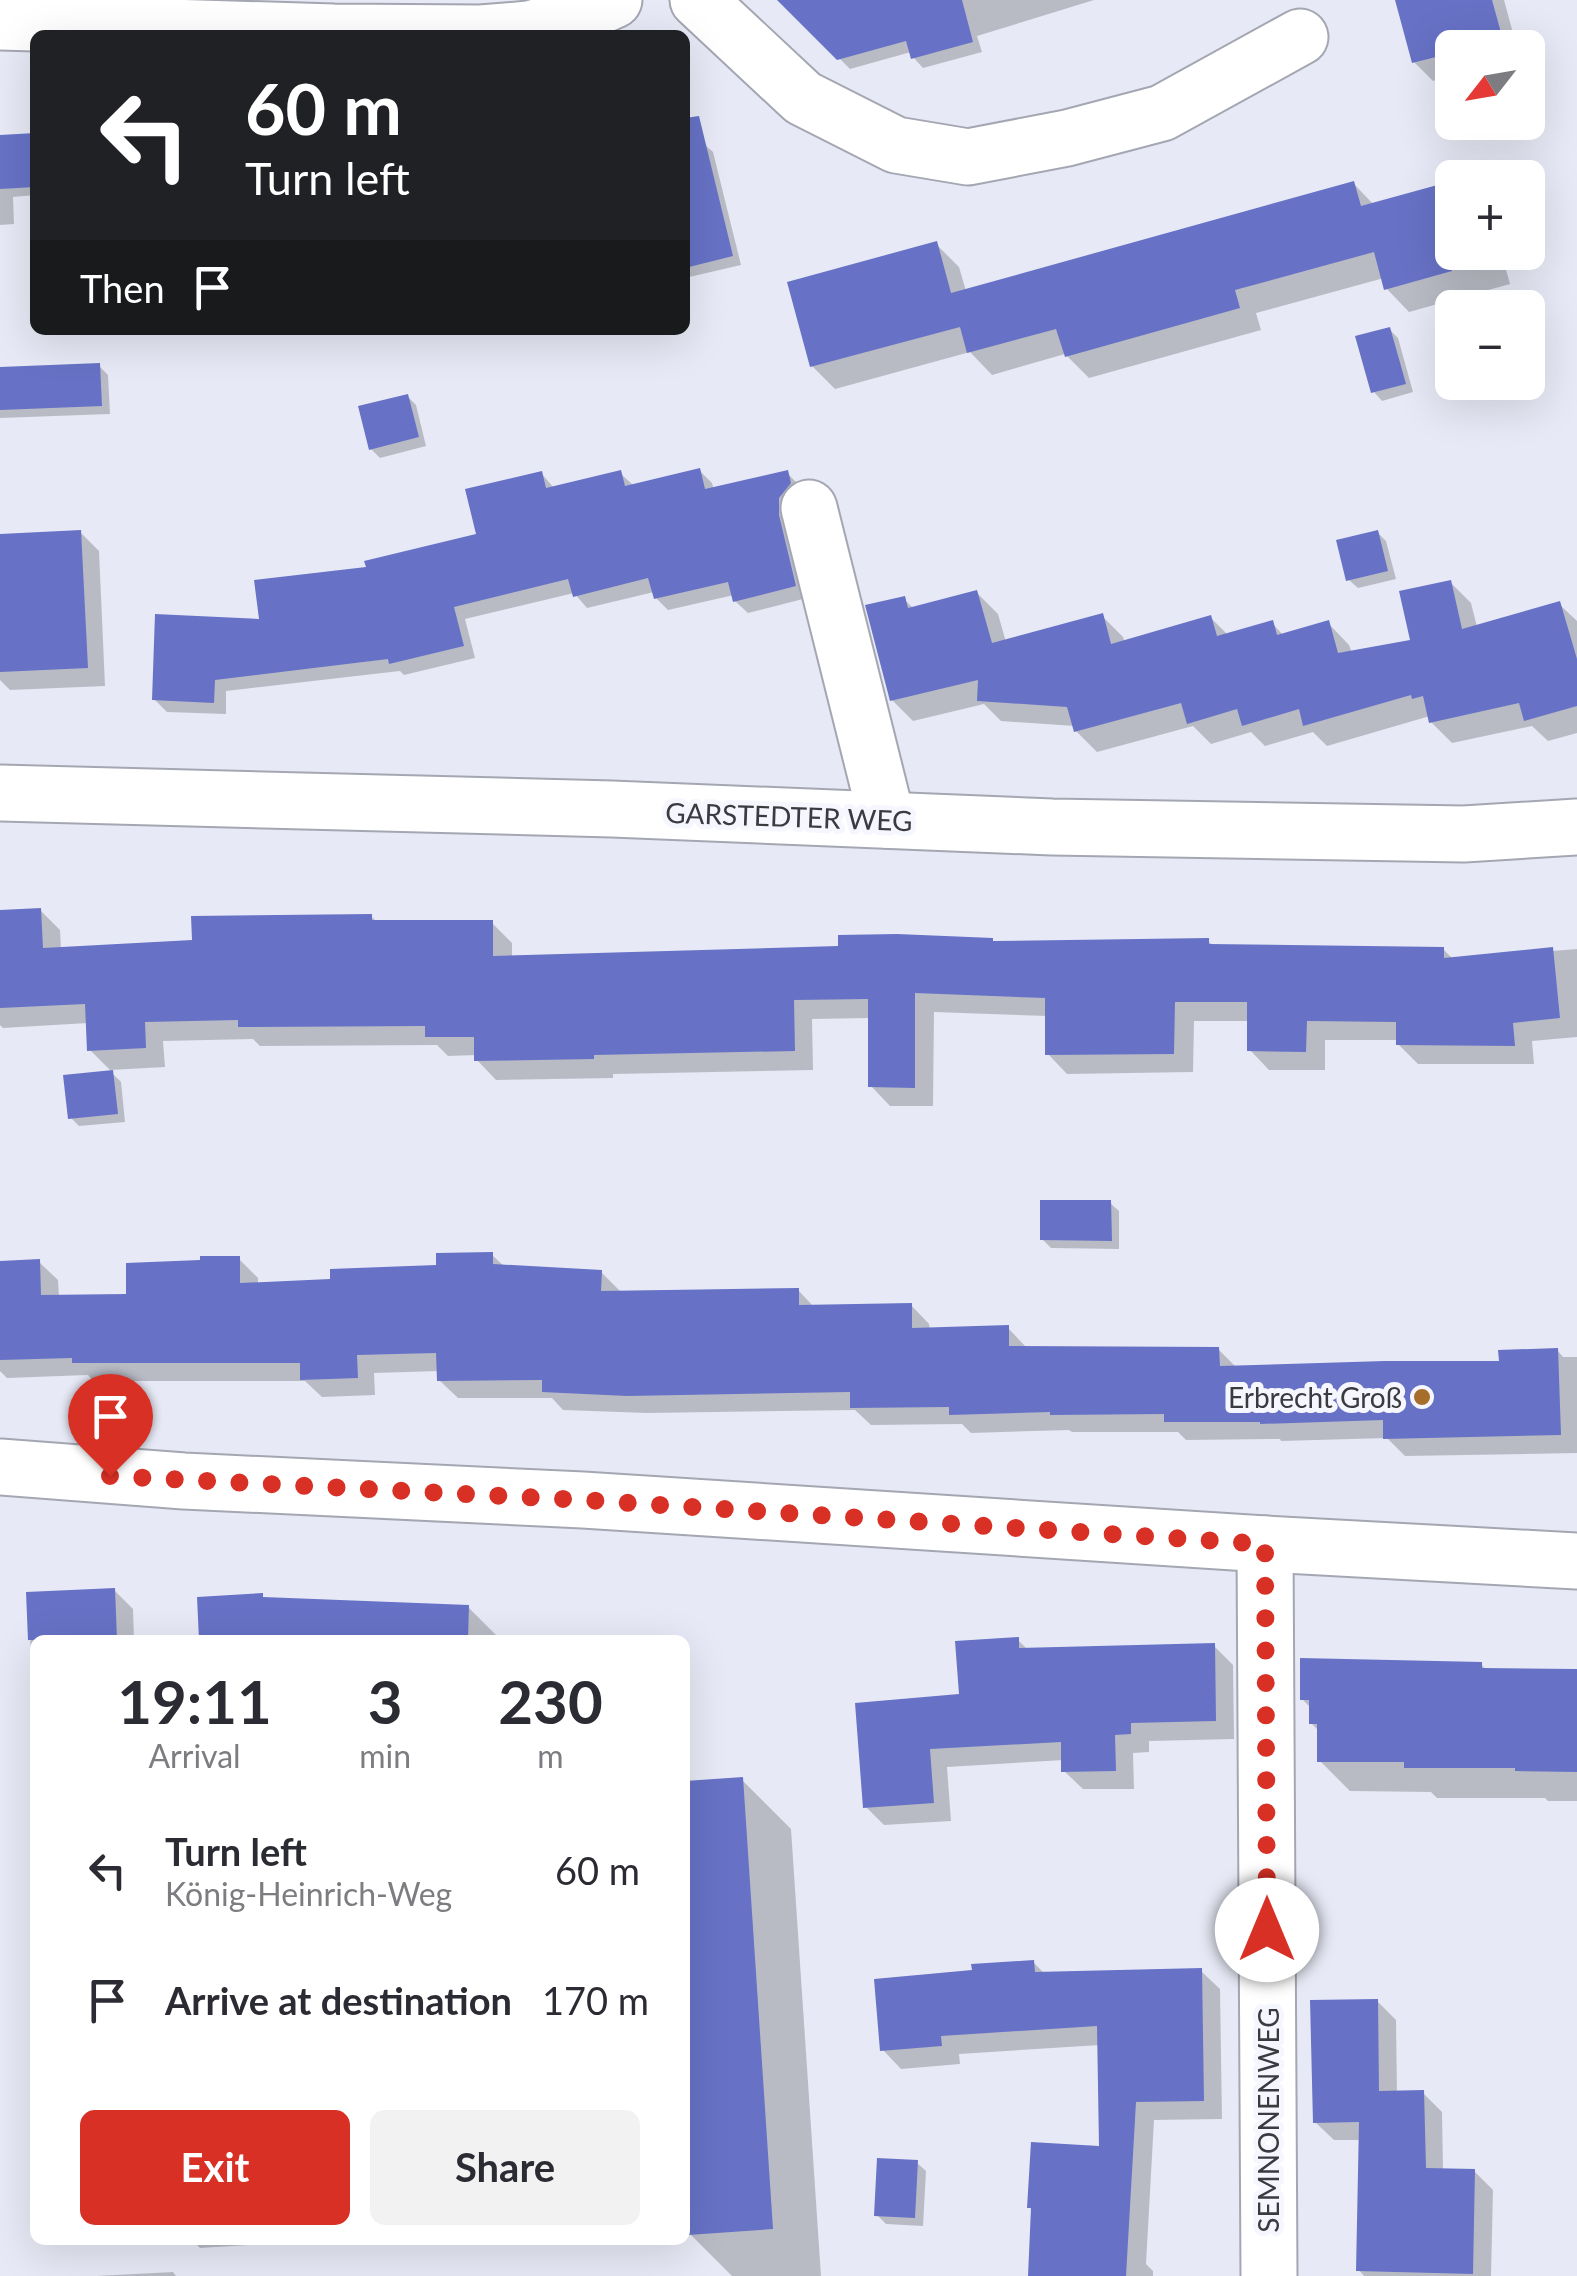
<!DOCTYPE html>
<html lang="en">
<head>
<meta charset="utf-8">
<style>
  :root { --surface:#fff; --page:#f2f2f3; --text:#2b2b33; --muted:#7c7c81; --accent:#d93025 }
  body { margin:0; font-family:Lato,sans-serif; background:var(--page); color:var(--text); height:100vh; display:flex; flex-direction:column; font-size:38px; white-space:nowrap }
  * { box-sizing:border-box; margin:0 }
  p { font-size:32px; color:var(--muted) }
  .icon { flex:none; width:55px; height:55px; fill:none; stroke:currentColor; stroke-width:2; stroke-linecap:round; stroke-linejoin:round }
  .map { position:relative; flex:1; overflow:hidden }
  .sheet { position:absolute; left:30px; top:1635px; width:660px; height:610px; display:flex; flex-direction:column; background:var(--surface); border-radius:15px; box-shadow:0 10px 40px #0002 }
  .sheet>* { flex:none }
  .top-card { position:absolute; left:30px; top:30px; width:660px; height:305px; border-radius:15px; box-shadow:0 10px 40px #0002; background:#202124; color:#fff; overflow:hidden }
  .needle { width:65px; rotate:239deg }
  .buttons { position:absolute; left:1435px; top:30px; display:grid; gap:20px }
  .buttons a { display:grid; place-items:center; width:110px; height:110px; border-radius:15px; background:var(--surface); box-shadow:0 10px 40px #0002; font-size:50px }
  .pin { position:absolute; display:grid; place-items:center; width:85px; height:85px; color:#fff; margin:-102px -42px; border-radius:50% 50% 50% 0; rotate:-45deg; box-shadow:0 0 10px #0007 }
  .pin .icon { rotate:45deg }
  .me { position:absolute; width:110px; margin:-55px; rotate:0deg; stroke-linejoin:round; filter:drop-shadow(0 0 8px #0008) }
  .turn { display:flex; align-items:center; gap:35px; height:210px; padding:0 50px; font-size:45px }
  .turn .icon { width:130px; height:130px; stroke-width:2.5 }
  .turn b { display:block; font-size:70px; line-height:85px }
  .then { display:flex; align-items:center; height:95px; padding:0 50px; background:#0003; gap:20px; font-size:38px }
  .eta { display:flex; justify-content:space-evenly; align-items:center; height:170px; text-align:center }
  .eta b { font-size:60px; font-weight:700; line-height:70px }
  .cta { display:flex; gap:20px; margin-top:auto; padding:20px 50px }
  .cta a { flex:1; height:115px; border-radius:15px; background:var(--accent); color:#fff; font-size:40px; font-weight:700; line-height:115px; text-align:center }
  .cta a+a { background:var(--page); color:var(--text) }
  ul { padding:0; list-style:none }
  li { display:flex; align-items:center; gap:30px; height:130px; padding:0 50px }
  li div { flex:1 }
  li b { display:block; font-size:38px }
  li em { font-style:normal }
  .map>svg:first-child { display:block }
  .shadow { fill:#0003 }
  .building { fill:#6772c6 }
  .lines { fill:none; stroke-linecap:round; stroke-linejoin:round }
  .minor-casing { stroke:#a4a7b2; stroke-width:59 }
  .major-casing { stroke:#a4a7b2; stroke-width:59 }
  .minor { stroke:#fff; stroke-width:55 }
  .major { stroke:#fff; stroke-width:55 }
  .route { stroke:#d93025; stroke-width:18; stroke-dasharray:0 32.4 }
  .poi-dot { fill:#a66d2b; stroke:#f6f7fe; stroke-width:4 }
  .labels { text-anchor:middle; dominant-baseline:central; stroke-width:10; stroke-linejoin:round; paint-order:stroke }
  .street-label { font-size:28px; fill:#3a3b3f; stroke:#f6f7fe }
  .poi-label { font-size:28px; fill:#3a3b3f; stroke:#f6f7fe; text-anchor:end }
</style>
</head>
<body>
<div class="map">
<svg width="1577" height="2276" viewBox="0 0 1577 2276">
  <rect width="100%" height="100%" fill="#e7eaf6"/>
  <!-- shadow -->
  <g class="shadow">
    <path d="M 786,0 L 1094,0 L 977,36 L 982,52 L 923,68 L 913,57 L 911,52 L 850,69 L 788,7 Z"/>
    <path d="M 1398,0 L 1504,0 L 1517,48 L 1452,48 L 1452,76 L 1433,81 L 1414,62 Z"/>
    <path d="M 35,136 L 35,195 L 13,197 L 14,224 L 0,225 L 0,138 Z"/>
    <path d="M 704,144 L 713,152 L 741,265 L 685,278 L 685,148 Z"/>
    <path d="M 1452,183 L 1452,252 L 1501,252 L 1510,284 L 1409,312 L 1387,289 L 1384,278 L 1256,313 L 1261,330 L 1089,378 L 1065,354 L 992,375 L 970,352 L 835,389 L 812,366 L 936,244 L 959,267 L 966,291 L 1354,184 L 1374,205 Z"/>
    <path d="M 1389,329 L 1398,338 L 1413,392 L 1382,401 L 1374,392 Z"/>
    <path d="M 99,366 L 108,375 L 110,414 L 0,418 L 0,369 Z"/>
    <path d="M 407,396 L 416,405 L 426,446 L 380,458 L 371,449 Z"/>
    <path d="M 700,471 L 712,483 L 714,490 L 787,473 L 799,485 L 807,598 L 748,613 L 735,601 L 734,595 L 668,610 L 656,598 L 654,592 L 587,608 L 574,593 L 465,619 L 475,658 L 404,675 L 400,671 L 226,691 L 226,714 L 167,712 L 154,699 L 262,621 L 369,569 L 479,536 L 541,473 L 554,488 L 620,473 L 633,485 Z"/>
    <path d="M 80,532 L 99,551 L 105,686 L 10,690 L 0,680 L 0,536 Z"/>
    <path d="M 1377,532 L 1386,541 L 1396,579 L 1358,588 L 1349,580 Z"/>
    <path d="M 1450,582 L 1471,603 L 1477,627 L 1559,604 L 1577,621 L 1577,733 L 1548,741 L 1532,726 L 1452,743 L 1431,722 L 1430,716 L 1327,746 L 1313,732 L 1265,746 L 1251,732 L 1211,744 L 1193,726 L 1097,752 L 1076,731 L 1075,726 L 1001,721 L 984,704 L 913,721 L 892,700 L 904,599 L 914,609 L 976,592 L 998,614 L 1006,642 L 1102,616 L 1123,637 L 1125,643 L 1211,618 L 1229,636 L 1272,623 L 1284,636 L 1328,623 L 1349,645 L 1352,653 L 1413,642 Z"/>
    <path d="M 40,910 L 60,930 L 61,950 L 195,943 L 371,916 L 378,923 L 492,923 L 512,943 L 512,958 L 995,944 L 1208,941 L 1215,947 L 1443,949 L 1453,959 L 1577,949 L 1577,1037 L 1532,1041 L 1534,1064 L 1418,1064 L 1398,1044 L 1398,1040 L 1325,1040 L 1325,1070 L 1269,1070 L 1250,1050 L 1250,1021 L 1194,1021 L 1193,1072 L 1067,1074 L 1048,1054 L 1048,1016 L 934,1012 L 933,1106 L 890,1106 L 871,1086 L 870,1018 L 812,1019 L 813,1070 L 613,1074 L 613,1078 L 496,1080 L 477,1060 L 477,1055 L 448,1056 L 437,1045 L 260,1046 L 253,1039 L 163,1041 L 165,1067 L 110,1070 L 90,1050 L 88,1023 L 3,1028 L 0,1025 L 0,945 Z"/>
    <path d="M 112,1073 L 121,1082 L 125,1122 L 79,1126 L 70,1117 Z"/>
    <path d="M 1110,1203 L 1119,1211 L 1119,1249 L 1051,1248 L 1042,1239 Z"/>
    <path d="M 492,1255 L 505,1267 L 601,1272 L 620,1291 L 798,1290 L 814,1307 L 911,1305 L 929,1324 L 930,1330 L 1008,1328 L 1026,1347 L 1218,1349 L 1237,1368 L 1501,1364 L 1557,1350 L 1563,1357 L 1577,1357 L 1577,1453 L 1405,1456 L 1387,1438 L 1281,1441 L 1280,1439 L 1186,1440 L 1178,1432 L 1072,1432 L 1069,1430 L 971,1433 L 962,1424 L 871,1425 L 855,1410 L 647,1413 L 563,1410 L 552,1398 L 458,1398 L 439,1380 L 439,1371 L 374,1373 L 375,1395 L 322,1397 L 305,1381 L 93,1381 L 88,1375 L 7,1378 L 0,1371 L 0,1263 L 39,1262 L 58,1280 L 59,1297 L 129,1296 L 239,1259 L 258,1278 L 258,1285 L 333,1282 L 438,1267 Z"/>
    <path d="M 114,1590 L 133,1609 L 134,1640 L 35,1640 L 35,1734 L 28,1594 Z"/>
    <path d="M 262,1596 L 265,1599 L 468,1607 L 501,1640 L 202,1640 Z"/>
    <path d="M 1018,1640 L 1028,1650 L 1214,1646 L 1233,1665 L 1234,1739 L 1149,1741 L 1149,1752 L 1133,1753 L 1134,1789 L 1083,1789 L 1064,1771 L 1064,1760 L 947,1767 L 951,1821 L 884,1825 L 866,1807 L 962,1696 Z"/>
    <path d="M 1481,1664 L 1487,1671 L 1577,1671 L 1577,1801 L 1548,1801 L 1545,1798 L 1437,1798 L 1431,1792 L 1350,1791 L 1320,1761 L 1320,1732 L 1311,1723 L 1311,1708 L 1302,1699 Z"/>
    <path d="M 742,1780 L 791,1829 L 821,2276 L 732,2276 L 690,2234 L 685,2161 L 685,1784 Z"/>
    <path d="M 1033,1962 L 1045,1974 L 1201,1971 L 1220,1989 L 1222,2119 L 1154,2120 L 1146,2264 L 1153,2271 L 1153,2276 L 1030,2276 L 1033,2211 L 1029,2207 L 1102,2148 L 1100,2045 L 959,2054 L 960,2064 L 901,2069 L 883,2050 L 975,1973 Z"/>
    <path d="M 1377,2001 L 1396,2020 L 1397,2094 L 1423,2093 L 1442,2112 L 1443,2170 L 1474,2171 L 1493,2190 L 1491,2276 L 1364,2276 L 1359,2270 L 1361,2140 L 1334,2140 L 1315,2122 Z"/>
    <path d="M 917,2163 L 926,2171 L 923,2226 L 886,2224 L 877,2215 Z"/>
    <path d="M 192,2240 L 326,2240 L 200,2248 Z"/>
    <path d="M 173,2272 L 176,2276 L 96,2276 Z"/>
  </g>
  <!-- building -->
  <g class="building">
    <path d="M 777,0 L 962,0 L 973,42 L 911,59 L 906,41 L 837,60 Z"/>
    <path d="M 1395,0 L 1492,0 L 1503,40 L 1473,48 L 1452,48 L 1452,53 L 1412,63 Z"/>
    <path d="M 699,116 L 733,256 L 685,268 L 685,118 Z"/>
    <path d="M 35,133 L 35,187 L 0,189 L 0,135 Z"/>
    <path d="M 1354,181 L 1361,206 L 1452,181 L 1452,271 L 1384,290 L 1374,252 L 1235,290 L 1240,308 L 1065,357 L 1056,329 L 967,353 L 960,327 L 810,367 L 787,282 L 937,241 L 951,293 Z"/>
    <path d="M 1390,327 L 1406,384 L 1371,393 L 1355,336 Z"/>
    <path d="M 100,363 L 102,406 L 0,410 L 0,367 Z"/>
    <path d="M 408,394 L 419,437 L 369,450 L 358,406 Z"/>
    <path d="M 700,468 L 705,489 L 788,470 L 791,483 L 779,498 L 779,515 L 796,586 L 733,602 L 728,582 L 654,599 L 648,578 L 573,597 L 568,579 L 454,607 L 464,646 L 389,664 L 388,659 L 215,680 L 214,703 L 152,700 L 155,614 L 259,619 L 254,580 L 366,567 L 364,561 L 476,534 L 465,489 L 542,471 L 546,488 L 621,470 L 625,486 Z"/>
    <path d="M 81,530 L 88,668 L 0,672 L 0,534 Z"/>
    <path d="M 1378,530 L 1388,571 L 1346,581 L 1336,540 Z"/>
    <path d="M 1451,580 L 1462,629 L 1560,601 L 1577,659 L 1577,706 L 1524,721 L 1519,703 L 1429,723 L 1423,696 L 1412,699 L 1411,695 L 1303,726 L 1299,709 L 1242,726 L 1237,709 L 1187,724 L 1181,703 L 1074,732 L 1067,707 L 977,701 L 978,680 L 890,701 L 865,605 L 905,596 L 908,608 L 977,590 L 992,643 L 1103,613 L 1111,644 L 1211,615 L 1217,636 L 1273,620 L 1277,635 L 1329,620 L 1338,653 L 1410,640 L 1399,591 Z"/>
    <path d="M 41,908 L 43,948 L 192,940 L 191,916 L 372,914 L 372,920 L 493,920 L 493,956 L 838,946 L 838,935 L 897,934 L 993,938 L 993,941 L 1209,938 L 1209,944 L 1444,947 L 1444,958 L 1553,947 L 1560,1018 L 1513,1023 L 1515,1046 L 1396,1045 L 1396,1022 L 1307,1021 L 1306,1052 L 1247,1051 L 1247,1002 L 1175,1002 L 1174,1054 L 1045,1055 L 1045,998 L 915,993 L 915,1088 L 868,1087 L 868,999 L 794,1000 L 795,1051 L 594,1055 L 594,1059 L 474,1061 L 474,1037 L 425,1037 L 425,1026 L 238,1027 L 238,1020 L 145,1022 L 146,1048 L 87,1051 L 85,1004 L 0,1008 L 0,910 Z"/>
    <path d="M 113,1070 L 118,1114 L 68,1119 L 63,1075 Z"/>
    <path d="M 1040,1200 L 1111,1200 L 1112,1241 L 1040,1240 Z"/>
    <path d="M 493,1252 L 493,1264 L 602,1270 L 601,1291 L 799,1288 L 799,1305 L 912,1303 L 912,1328 L 1009,1325 L 1009,1346 L 1219,1347 L 1220,1366 L 1385,1361 L 1499,1361 L 1498,1350 L 1558,1348 L 1561,1435 L 1383,1439 L 1383,1420 L 1260,1424 L 1260,1422 L 1164,1422 L 1164,1414 L 1050,1415 L 1050,1412 L 949,1415 L 949,1407 L 850,1408 L 850,1392 L 627,1396 L 542,1392 L 542,1380 L 437,1381 L 436,1353 L 357,1355 L 358,1378 L 300,1380 L 300,1363 L 72,1363 L 72,1358 L 0,1360 L 0,1261 L 40,1259 L 41,1295 L 126,1294 L 126,1263 L 200,1260 L 200,1256 L 240,1256 L 240,1283 L 330,1279 L 330,1269 L 436,1265 L 436,1253 Z"/>
    <path d="M 115,1588 L 117,1640 L 28,1640 L 26,1592 Z"/>
    <path d="M 263,1593 L 263,1597 L 469,1605 L 468,1640 L 199,1640 L 197,1597 Z"/>
    <path d="M 1019,1637 L 1019,1648 L 1215,1643 L 1216,1721 L 1131,1723 L 1131,1734 L 1115,1735 L 1116,1771 L 1061,1772 L 1061,1742 L 930,1749 L 934,1803 L 863,1808 L 855,1703 L 959,1694 L 955,1641 Z"/>
    <path d="M 1300,1658 L 1482,1662 L 1482,1668 L 1577,1669 L 1577,1772 L 1515,1771 L 1515,1768 L 1404,1768 L 1404,1762 L 1317,1762 L 1317,1724 L 1309,1724 L 1309,1700 L 1300,1700 Z"/>
    <path d="M 743,1777 L 773,2229 L 688,2235 L 685,2200 L 685,1781 Z"/>
    <path d="M 1034,1960 L 1035,1972 L 1202,1968 L 1204,2101 L 1136,2102 L 1126,2276 L 1028,2276 L 1031,2208 L 1027,2208 L 1031,2142 L 1099,2146 L 1097,2026 L 941,2036 L 942,2046 L 880,2051 L 874,1979 L 972,1970 L 971,1964 Z"/>
    <path d="M 1378,1999 L 1379,2091 L 1424,2090 L 1426,2168 L 1475,2169 L 1473,2274 L 1356,2271 L 1359,2122 L 1313,2123 L 1310,2000 Z"/>
    <path d="M 877,2158 L 918,2160 L 915,2218 L 874,2216 Z"/>
  </g>
  <g class="lines">
    <defs>
      <g id="minor">
        <path d="M 698,0 L 803,98 L 896,145 L 968,157 L 1067,138 L 1162,113 L 1300,37"/>
        <path d="M 0,22 L 334,32 L 481,33 L 529,29 L 578,16 L 614,0"/>
        <path d="M 809,508 L 887,820"/>
        <path d="M 0,1467 L 184,1481 L 583,1500 L 1265,1544 L 1577,1561"/>
        <path d="M 1265,1544 L 1269,2276"/>
      </g>
      <path id="major" d="M 0,793 L 612,809 L 1052,827 L 1464,834 L 1577,827"/>
    </defs>
    <!-- minor casing -->
    <use href="#minor" class="minor-casing"/>
    <!-- major casing -->
    <use href="#major" class="major-casing"/>
    <!-- minor -->
    <use href="#minor" class="minor"/>
    <!-- major -->
    <use href="#major" class="major"/>
  </g>
  <g class="lines">
    <!-- route -->
    <path class="route" d="M 110,1476 L 584,1500 L 1265,1544 L 1267,1930"/>
  </g>
  <!-- markers -->
  <circle class="poi-dot" cx="1422" cy="1397" r="10"/>
  <g class="labels">
    <!-- street labels -->
    <g class="street-label">
      <text transform="translate(789 816) rotate(2)">GARSTEDTER WEG</text>
      <text transform="translate(1268 2120) rotate(-90)">SEMNONENWEG</text>
    </g>
    <!-- poi labels -->
    <g class="poi-label">
      <text x="1402" y="1397">Erbrecht Groß</text>
    </g>
  </g>
</svg>
<div class="buttons">
<a><svg class="needle" viewBox="-14 -14 28 28"><path d="M0-13l5 13h-10z" fill="#e53935"/><path d="M0 13l5-13h-10z" fill="#7c7c81"/></svg></a>
<a>+</a>
<a>−</a>
</div>
<div class="pin" style="left:110px;top:1476px;background:#d93025"><svg class="icon" aria-label="arrive" viewBox="0 0 24 24"><path d="M6 21V4h12l-3 4 3 4H6"/></svg></div>
<svg class="me" style="left:1267px;top:1930px" viewBox="-20 -20 40 40"><circle r="19" fill="#fff"/><path d="M0-13L10 11 0 6-10 11z" fill="#d93025"/></svg>
<div class="top-card">
<div class="turn"><svg class="icon" aria-label="left" viewBox="0 0 24 24"><path d="M17 20v-9H6M10 6l-5 5 5 5"/></svg><div><b>60 m</b>Turn left</div></div>
<div class="then">Then<svg class="icon" aria-label="arrive" viewBox="0 0 24 24"><path d="M6 21V4h12l-3 4 3 4H6"/></svg></div>
</div>
<section class="sheet">
<div class="eta">
<div><b>19:11</b><p>Arrival</p></div>
<div><b>3</b><p>min</p></div>
<div><b>230</b><p>m</p></div>
</div>
<ul>
<li><svg class="icon" aria-label="left" viewBox="0 0 24 24"><path d="M17 20v-9H6M10 6l-5 5 5 5"/></svg><div><b>Turn left</b><p>König-Heinrich-Weg</p></div><em>60 m</em></li>
<li><svg class="icon" aria-label="arrive" viewBox="0 0 24 24"><path d="M6 21V4h12l-3 4 3 4H6"/></svg><div><b>Arrive at destination</b></div><em>170 m</em></li>
</ul>
<div class="cta"><a>Exit</a><a>Share</a></div>
</section>
</div>
</body>
</html>
